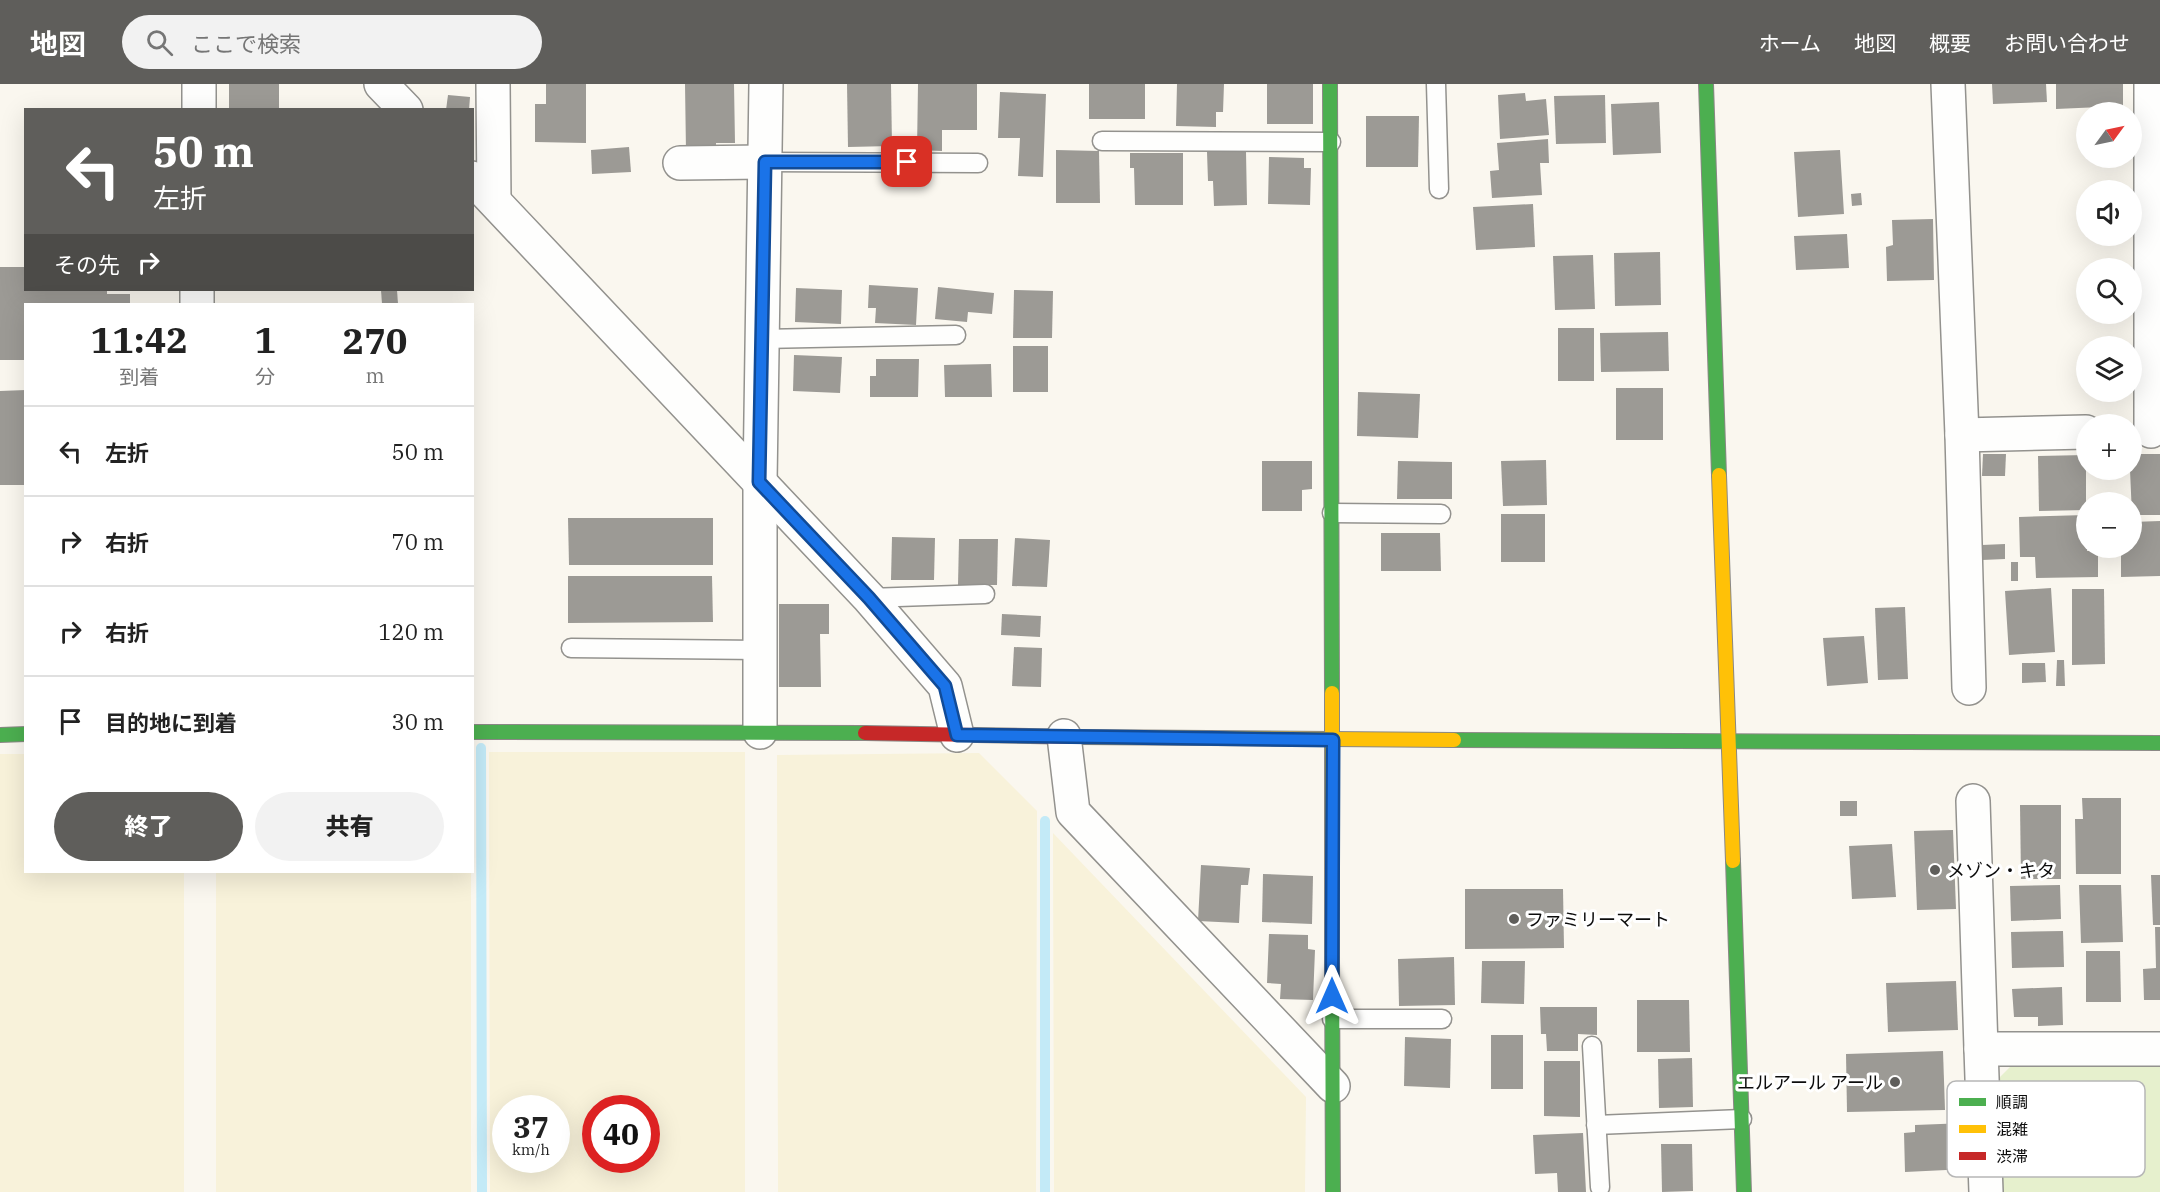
<!DOCTYPE html>
<html lang="ja">
<head>
<meta charset="utf-8">
<style>
  :root { --surface:#fff; --page:#f2f2f2; --text:#222; --muted:#767676; --line:#e0e0e0; --accent:#5f5e5b }
  body { margin:0; font-family:"IBM Plex Serif","Noto Sans JP",serif; background:var(--page); color:var(--text); height:100vh; display:flex; flex-direction:column; font-size:22px; white-space:nowrap }
  * { box-sizing:border-box; margin:0 }
  p { font-size:20px; color:var(--muted) }
  .icon { flex:none; width:33px; height:33px; fill:none; stroke:currentColor; stroke-width:2; stroke-linecap:round; stroke-linejoin:round }
  .map { position:relative; flex:1; overflow:hidden }
  .sheet { position:absolute; left:24px; top:219px; width:450px; height:570px; display:flex; flex-direction:column; background:var(--surface); border-radius:0px; box-shadow:0 6px 24px #0002 }
  .sheet>* { flex:none }
  .banner { position:absolute; left:24px; top:24px; width:450px; height:183px; border-radius:0px; box-shadow:0 6px 24px #0002; background:#5f5e5b; color:#fff; overflow:hidden }
  .needle { width:39px; rotate:57deg }
  .fabs { position:absolute; left:2076px; top:18px; display:grid; gap:12px }
  .fabs a { display:grid; place-items:center; width:66px; height:66px; border-radius:50%; background:var(--surface); box-shadow:0 6px 24px #0002; font-size:30px }
  .speed { position:absolute; left:492px; top:1011px; display:flex; gap:12px; font-size:30px; font-weight:700; text-align:center }
  .speed>* { display:grid; place-content:center; width:78px; height:78px; border-radius:50%; background:var(--surface); box-shadow:0 6px 24px #0002; line-height:1 }
  .speed small { font-size:15px; font-weight:400 }
  .speed .limit { border:9px solid #d22; background:#fff; color:#111 }
  .pin { position:absolute; display:grid; place-items:center; width:51px; height:51px; color:#fff; margin:-26px; border-radius:12px; box-shadow:0 3px 9px #0006 }
  .me { position:absolute; width:66px; margin:-33px; rotate:0deg; stroke-linejoin:round; filter:drop-shadow(0 0 4px #0008) }
  .turn { display:flex; align-items:center; gap:21px; height:126px; padding:0 30px; font-size:27px }
  .turn .icon { width:78px; height:78px; stroke-width:2.5 }
  .turn b { display:block; font-size:42px; line-height:51px }
  .then { display:flex; align-items:center; height:57px; padding:0 30px; background:#0003; gap:12px; font-size:22px }
  .eta { display:flex; justify-content:space-evenly; align-items:center; height:102px; text-align:center }
  .eta b { font-size:36px; font-weight:800; line-height:42px }
  .action { display:flex; gap:12px; margin-top:auto; padding:12px 30px }
  .action a { flex:1; height:69px; border-radius:36px; background:var(--accent); color:#fff; font-size:24px; font-weight:800; line-height:69px; text-align:center }
  .action a+a { background:var(--page); color:var(--text) }
  ul { padding:0; list-style:none }
  li { display:flex; align-items:center; gap:18px; height:90px; padding:0 30px; border-top:2px solid var(--line) }
  li div { flex:1 }
  li b { display:block; font-size:22px }
  li em { font-style:normal }
  header { display:flex; align-items:center; gap:36px; box-sizing:border-box; height:84px; padding:0 30px; background:var(--accent); color:#fff }
  header strong { font-size:28px }
  nav { display:flex; gap:33px; margin-inline-start:auto; font-size:21px }
  .search { width:420px; height:54px; background:var(--page); display:flex; align-items:center; gap:15px; box-sizing:border-box; padding:0 21px; border-radius:33px; color:var(--muted); font-size:22px }
  .map>svg:first-child { display:block }
  .farmland { fill:#f8f2da; fill-rule:evenodd }
  .green { fill:#e6f0cd }
  .lines { fill:none; stroke-linecap:round; stroke-linejoin:round }
  .stream { stroke:#c3eaf7; stroke-width:10 }
  .building { fill:#9c9a95 }
  .lane-casing { stroke:#93928e; stroke-width:21 }
  .street-casing { stroke:#93928e; stroke-width:36 }
  .fast-casing { stroke:#8a8885; stroke-width:16 }
  .slow-casing { stroke:#8a8885; stroke-width:16 }
  .jam-casing { stroke:#8a8885; stroke-width:16 }
  .lane { stroke:#fefefd; stroke-width:18 }
  .street { stroke:#fefefd; stroke-width:33 }
  .fast { stroke:#4caf50; stroke-width:14 }
  .slow { stroke:#ffc107; stroke-width:14 }
  .jam { stroke:#c62828; stroke-width:14 }
  .route-casing { stroke:#114b97; stroke-width:15 }
  .route { stroke:#1a73e8; stroke-width:10 }
  .poi-dot { fill:#5f5e5b; stroke:#fff; stroke-width:2 }
  .labels { text-anchor:middle; dominant-baseline:central; stroke-width:6; stroke-linejoin:round; paint-order:stroke }
  .poi-label { font-size:18px; fill:#0c0c0c; stroke:#fff; text-anchor:start }
  .key { fill:#fff; stroke:#b6b6b6; stroke-width:1.5 }
  .key-label { font-size:16px; fill:#0c0c0c }
</style>
</head>
<body>
<header>
<strong>地図</strong>
<div class="search"><svg class="icon" aria-label="search" viewBox="0 0 24 24"><circle cx="10" cy="10" r="6"/><path d="M15 15l6 6"/></svg>ここで検索</div>
<nav><a>ホーム</a><a>地図</a><a>概要</a><a>お問い合わせ</a></nav>
</header>
<div class="map">
<svg width="2160" height="1108" viewBox="0 0 2160 1108">
  <rect width="100%" height="100%" fill="#faf7ef"/>
  <!-- farmland -->
  <g class="farmland">
    <path d="M 489,668 L 745,668 L 745,1108 L 490,1108 ZM 506,1024 L 556,1024 L 556,1076 L 506,1076 ZM 596,1024 L 646,1024 L 646,1076 L 596,1076 Z"/>
    <path d="M 979,669 L 1037,727 L 1036,1108 L 778,1108 L 777,671 Z"/>
    <path d="M 0,670 L 25,670 L 26,788 L 184,788 L 184,1108 L 0,1108 Z"/>
    <path d="M 1053,749 L 1306,1013 L 1305,1108 L 1054,1108 Z"/>
    <rect x="216" y="788" width="255" height="320"/>
  </g>
  <!-- green -->
  <path class="green" d="M 2014,979 L 2160,979 L 2160,1108 L 2002,1108 L 1999,994 Z"/>
  <g class="lines">
    <!-- stream -->
    <g class="stream">
      <path d="M 481,664 L 482,1108"/>
      <path d="M 1045,1108 L 1045,737"/>
    </g>
  </g>
  <!-- building -->
  <g class="building">
    <rect x="229" y="0" width="50" height="26"/>
    <path d="M 546,0 L 586,0 L 586,59 L 535,58 L 535,20 L 546,20 Z"/>
    <path d="M 685,0 L 734,0 L 735,59 L 716,59 L 716,68 L 686,68 Z"/>
    <path d="M 847,0 L 891,0 L 892,62 L 848,63 Z"/>
    <path d="M 918,0 L 977,0 L 977,46 L 942,46 L 942,67 L 917,66 Z"/>
    <rect x="1089" y="0" width="56" height="35"/>
    <path d="M 1177,0 L 1224,0 L 1223,28 L 1216,28 L 1216,43 L 1176,42 Z"/>
    <rect x="1267" y="0" width="46" height="40"/>
    <path d="M 1992,0 L 2046,0 L 2047,18 L 1993,20 Z"/>
    <path d="M 2056,0 L 2123,0 L 2123,22 L 2056,25 Z"/>
    <path d="M 1000,8 L 1046,10 L 1043,93 L 1018,92 L 1020,54 L 998,54 Z"/>
    <path d="M 1525,9 L 1526,17 L 1546,15 L 1549,51 L 1500,55 L 1498,11 Z"/>
    <path d="M 448,11 L 470,13 L 469,26 L 446,26 Z"/>
    <path d="M 1605,11 L 1606,59 L 1556,60 L 1554,12 Z"/>
    <path d="M 1659,18 L 1661,69 L 1613,71 L 1611,20 Z"/>
    <path d="M 1366,32 L 1419,32 L 1418,83 L 1366,83 Z"/>
    <path d="M 1548,55 L 1549,79 L 1540,79 L 1542,111 L 1492,114 L 1490,87 L 1499,86 L 1497,59 Z"/>
    <path d="M 629,63 L 631,88 L 592,90 L 591,66 Z"/>
    <path d="M 1056,66 L 1099,67 L 1100,119 L 1056,119 Z"/>
    <path d="M 1840,66 L 1844,130 L 1798,133 L 1794,68 Z"/>
    <path d="M 1207,68 L 1246,68 L 1247,121 L 1214,122 L 1213,97 L 1208,97 Z"/>
    <path d="M 1130,69 L 1183,69 L 1183,121 L 1135,121 L 1134,84 L 1130,84 Z"/>
    <path d="M 1269,73 L 1304,74 L 1304,84 L 1311,84 L 1310,121 L 1268,120 Z"/>
    <path d="M 1861,109 L 1862,121 L 1852,122 L 1851,110 Z"/>
    <path d="M 1533,120 L 1535,163 L 1476,166 L 1473,123 Z"/>
    <path d="M 1933,135 L 1934,196 L 1887,197 L 1886,163 L 1893,161 L 1892,136 Z"/>
    <path d="M 1847,150 L 1849,184 L 1796,186 L 1794,152 Z"/>
    <path d="M 1660,168 L 1661,221 L 1615,222 L 1614,169 Z"/>
    <path d="M 1593,171 L 1595,225 L 1555,226 L 1553,172 Z"/>
    <path d="M 0,183 L 26,183 L 26,206 L 107,206 L 107,210 L 130,210 L 130,220 L 26,220 L 26,276 L 0,276 Z"/>
    <path d="M 869,201 L 918,204 L 916,241 L 875,239 L 876,224 L 868,224 Z"/>
    <path d="M 938,203 L 994,209 L 992,230 L 968,228 L 967,238 L 935,235 Z"/>
    <path d="M 796,204 L 842,206 L 841,240 L 795,238 Z"/>
    <path d="M 381,206 L 397,206 L 398,220 L 382,220 Z"/>
    <path d="M 1014,206 L 1053,207 L 1052,254 L 1013,254 Z"/>
    <rect x="1558" y="244" width="36" height="53"/>
    <path d="M 1668,248 L 1669,287 L 1601,288 L 1600,249 Z"/>
    <rect x="1013" y="262" width="35" height="46"/>
    <path d="M 794,271 L 842,273 L 840,309 L 793,307 Z"/>
    <path d="M 876,275 L 919,275 L 918,313 L 870,313 L 870,292 L 876,292 Z"/>
    <path d="M 991,280 L 992,313 L 945,313 L 944,281 Z"/>
    <rect x="1616" y="304" width="47" height="52"/>
    <path d="M 26,306 L 26,401 L 0,401 L 0,307 Z"/>
    <path d="M 1358,308 L 1420,310 L 1418,354 L 1357,352 Z"/>
    <path d="M 1983,370 L 2006,370 L 2005,392 L 1982,392 Z"/>
    <path d="M 2132,370 L 2160,370 L 2160,431 L 2132,431 L 2130,386 L 2132,386 Z"/>
    <path d="M 2086,371 L 2086,426 L 2039,427 L 2038,372 Z"/>
    <path d="M 1546,376 L 1547,421 L 1503,422 L 1501,377 Z"/>
    <path d="M 1262,377 L 1312,377 L 1312,405 L 1302,406 L 1302,427 L 1262,427 Z"/>
    <path d="M 1398,377 L 1452,378 L 1452,415 L 1397,415 Z"/>
    <rect x="1501" y="430" width="44" height="48"/>
    <path d="M 2086,431 L 2087,467 L 2098,467 L 2098,493 L 2036,494 L 2035,473 L 2020,473 L 2019,433 Z"/>
    <path d="M 568,434 L 713,434 L 713,481 L 569,481 Z"/>
    <path d="M 2160,437 L 2160,492 L 2121,493 L 2121,464 L 2132,464 L 2132,438 Z"/>
    <path d="M 1381,449 L 1440,449 L 1441,487 L 1381,487 Z"/>
    <path d="M 892,453 L 935,454 L 934,496 L 891,496 Z"/>
    <path d="M 1015,454 L 1050,456 L 1047,503 L 1012,502 Z"/>
    <path d="M 959,455 L 998,455 L 997,501 L 958,501 Z"/>
    <path d="M 2005,460 L 2005,475 L 1982,476 L 1982,461 Z"/>
    <rect x="2011" y="478" width="7" height="19"/>
    <path d="M 568,492 L 712,492 L 713,538 L 568,539 Z"/>
    <path d="M 2051,504 L 2055,568 L 2009,571 L 2005,507 Z"/>
    <path d="M 2072,505 L 2104,505 L 2105,580 L 2072,581 Z"/>
    <path d="M 779,520 L 829,520 L 829,550 L 820,550 L 821,603 L 779,603 Z"/>
    <path d="M 1905,523 L 1908,595 L 1878,596 L 1875,524 Z"/>
    <path d="M 1002,530 L 1041,532 L 1040,553 L 1001,551 Z"/>
    <path d="M 1864,552 L 1868,599 L 1827,602 L 1823,554 Z"/>
    <path d="M 1014,563 L 1042,564 L 1041,603 L 1012,602 Z"/>
    <path d="M 2057,576 L 2064,576 L 2065,602 L 2056,602 Z"/>
    <path d="M 2022,579 L 2045,579 L 2046,598 L 2022,599 Z"/>
    <path d="M 2082,714 L 2121,714 L 2121,790 L 2076,790 L 2075,735 L 2083,735 Z"/>
    <rect x="1840" y="717" width="17" height="15"/>
    <path d="M 2020,721 L 2061,721 L 2061,795 L 2021,795 Z"/>
    <path d="M 1953,746 L 1956,825 L 1917,826 L 1914,747 Z"/>
    <path d="M 1892,760 L 1896,813 L 1852,815 L 1849,762 Z"/>
    <path d="M 1201,781 L 1250,784 L 1248,801 L 1241,801 L 1239,839 L 1198,837 Z"/>
    <path d="M 1263,790 L 1313,792 L 1312,840 L 1262,838 Z"/>
    <path d="M 2151,791 L 2160,791 L 2160,841 L 2153,841 Z"/>
    <path d="M 2060,801 L 2061,835 L 2011,837 L 2010,802 Z"/>
    <path d="M 2079,801 L 2121,801 L 2123,858 L 2081,859 Z"/>
    <path d="M 1465,805 L 1563,805 L 1564,864 L 1465,865 Z"/>
    <path d="M 2155,843 L 2160,843 L 2160,916 L 2144,916 L 2143,885 L 2156,884 Z"/>
    <path d="M 2063,847 L 2064,883 L 2012,884 L 2011,848 Z"/>
    <path d="M 1269,850 L 1308,851 L 1308,865 L 1315,866 L 1313,916 L 1280,915 L 1281,900 L 1267,899 Z"/>
    <path d="M 2086,867 L 2120,867 L 2121,918 L 2086,918 Z"/>
    <path d="M 1454,873 L 1455,921 L 1399,922 L 1398,875 Z"/>
    <path d="M 1482,877 L 1525,877 L 1524,920 L 1481,919 Z"/>
    <path d="M 1956,897 L 1958,946 L 1888,948 L 1886,899 Z"/>
    <path d="M 2062,903 L 2063,941 L 2038,942 L 2038,933 L 2014,933 L 2012,905 Z"/>
    <path d="M 1637,916 L 1689,916 L 1690,968 L 1637,968 Z"/>
    <path d="M 1540,923 L 1597,923 L 1597,951 L 1578,950 L 1578,967 L 1547,967 L 1546,950 L 1541,950 Z"/>
    <rect x="1491" y="951" width="32" height="54"/>
    <path d="M 1405,953 L 1451,955 L 1450,1004 L 1404,1002 Z"/>
    <path d="M 1943,967 L 1945,1026 L 1847,1028 L 1846,970 Z"/>
    <path d="M 1692,974 L 1693,1023 L 1659,1024 L 1658,975 Z"/>
    <path d="M 1544,977 L 1580,977 L 1580,1033 L 1544,1032 Z"/>
    <path d="M 1966,1039 L 1967,1085 L 1905,1088 L 1904,1049 L 1915,1048 L 1915,1041 Z"/>
    <path d="M 1583,1049 L 1586,1108 L 1558,1108 L 1557,1089 L 1535,1090 L 1533,1051 Z"/>
    <path d="M 1661,1060 L 1692,1060 L 1693,1107 L 1662,1108 Z"/>
  </g>
  <g class="lines">
    <defs>
      <g id="lane">
        <path d="M 1436,0 L 1439,105"/>
        <path d="M 1102,57 L 1331,58"/>
        <path d="M 765,78 L 978,79"/>
        <path d="M 762,255 L 956,251"/>
        <path d="M 1332,429 L 1441,430"/>
        <path d="M 869,514 L 985,510"/>
        <path d="M 571,564 L 760,566"/>
        <path d="M 1332,935 L 1442,935"/>
        <path d="M 1592,962 L 1600,1103"/>
        <path d="M 1596,1041 L 1742,1035"/>
      </g>
      <g id="street">
        <path d="M 381,0 L 406,26"/>
        <path d="M 493,0 L 494,116"/>
        <path d="M 1948,0 L 1962,351 L 2086,348"/>
        <path d="M 199,26 L 199,0"/>
        <path d="M 680,79 L 765,78"/>
        <path d="M 472,94 L 869,514 L 945,602 L 957,651"/>
        <path d="M 197,220 L 197,206"/>
        <path d="M 2151,347 L 2151,0"/>
        <path d="M 1962,351 L 1969,604"/>
        <path d="M 760,648 L 760,398 L 766,0"/>
        <path d="M 1064,652 L 1073,728 L 1333,1002"/>
        <path d="M 1973,717 L 1981,965"/>
        <path d="M 1986,1108 L 1981,965 L 2160,965"/>
      </g>
      <g id="fast">
        <path d="M 1330,0 L 1332,609"/>
        <path d="M 1706,0 L 1719,391"/>
        <path d="M 472,648 L 865,649"/>
        <path d="M 0,651 L 26,650"/>
        <path d="M 1454,656 L 2160,659"/>
        <path d="M 1733,777 L 1744,1108"/>
        <path d="M 1332,877 L 1333,1108"/>
      </g>
      <g id="slow">
        <path d="M 1719,391 L 1733,777"/>
        <path d="M 1332,609 L 1332,877"/>
        <path d="M 1082,653 L 1454,656"/>
      </g>
      <path id="jam" d="M 865,649 L 1082,653"/>
    </defs>
    <!-- lane casing -->
    <use href="#lane" class="lane-casing"/>
    <!-- street casing -->
    <use href="#street" class="street-casing"/>
    <!-- fast casing -->
    <use href="#fast" class="fast-casing"/>
    <!-- slow casing -->
    <use href="#slow" class="slow-casing"/>
    <!-- jam casing -->
    <use href="#jam" class="jam-casing"/>
    <!-- lane -->
    <use href="#lane" class="lane"/>
    <!-- street -->
    <use href="#street" class="street"/>
    <!-- fast -->
    <use href="#fast" class="fast"/>
    <!-- slow -->
    <use href="#slow" class="slow"/>
    <!-- jam -->
    <use href="#jam" class="jam"/>
  </g>
  <g class="lines">
    <defs>
      <path id="route" d="M 907,78 L 765,78 L 759,398 L 869,514 L 945,602 L 957,651 L 1333,656 L 1332,912"/>
    </defs>
    <!-- route casing -->
    <use href="#route" class="route-casing"/>
    <!-- route -->
    <use href="#route" class="route"/>
  </g>
  <!-- markers -->
  <g class="poi-dot">
    <circle cx="1935" cy="786" r="6"/>
    <circle cx="1514" cy="835" r="6"/>
    <circle cx="1895" cy="998" r="6"/>
  </g>
  <g class="labels">
    <!-- poi labels -->
    <g class="poi-label">
      <text x="1947" y="786">メゾン・キタ</text>
      <text x="1526" y="835">ファミリーマート</text>
      <text x="1883" y="998" text-anchor="end">エルアール アール</text>
    </g>
  </g>
  <!-- legend -->
  <rect x="1947" y="997" width="198" height="96" rx="9" class="key"/>
  <rect x="1959" y="1014" width="27" height="8" fill="#4caf50"/>
  <rect x="1959" y="1041" width="27" height="8" fill="#ffc107"/>
  <rect x="1959" y="1068" width="27" height="8" fill="#c62828"/>
  <g class="key-label">
    <text x="1996" y="1024">順調</text>
    <text x="1996" y="1051">混雑</text>
    <text x="1996" y="1078">渋滞</text>
  </g>
</svg>
<div class="fabs">
<a><svg class="needle" viewBox="-14 -14 28 28"><path d="M0-13l5 13h-10z" fill="#e53935"/><path d="M0 13l5-13h-10z" fill="#767676"/></svg></a>
<a><svg class="icon" aria-label="sound" viewBox="0 0 24 24"><path d="M4 9h4l5-4v14l-5-4H4zM17 9q2 3 0 6"/></svg></a>
<a><svg class="icon" aria-label="search" viewBox="0 0 24 24"><circle cx="10" cy="10" r="6"/><path d="M15 15l6 6"/></svg></a>
<a><svg class="icon" aria-label="layers" viewBox="0 0 24 24"><path d="M12 4l9 5-9 5-9-5zM3 14l9 5 9-5"/></svg></a>
<a>+</a>
<a>−</a>
</div>
<div class="speed"><div>37<small>km/h</small></div><div class="limit">40</div></div>
<div class="pin" style="left:907px;top:78px;background:#d93025"><svg class="icon" aria-label="arrive" viewBox="0 0 24 24"><path d="M6 21V4h12l-3 4 3 4H6"/></svg></div>
<svg class="me" style="left:1332px;top:912px" viewBox="-20 -20 40 40"><path d="M0-17L14 15 0 8-14 15z" fill="#1a73e8" stroke="#fff" stroke-width="4"/></svg>
<div class="banner">
<div class="turn"><svg class="icon" aria-label="left" viewBox="0 0 24 24"><path d="M17 20v-9H6M10 6l-5 5 5 5"/></svg><div><b>50 m</b>左折</div></div>
<div class="then">その先<svg class="icon" aria-label="right" viewBox="0 0 24 24"><path d="M7 20v-9h11M14 6l5 5-5 5"/></svg></div>
</div>
<section class="sheet">
<div class="eta">
<div><b>11:42</b><p>到着</p></div>
<div><b>1</b><p>分</p></div>
<div><b>270</b><p>m</p></div>
</div>
<ul>
<li><svg class="icon" aria-label="left" viewBox="0 0 24 24"><path d="M17 20v-9H6M10 6l-5 5 5 5"/></svg><div><b>左折</b></div><em>50 m</em></li>
<li><svg class="icon" aria-label="right" viewBox="0 0 24 24"><path d="M7 20v-9h11M14 6l5 5-5 5"/></svg><div><b>右折</b></div><em>70 m</em></li>
<li><svg class="icon" aria-label="right" viewBox="0 0 24 24"><path d="M7 20v-9h11M14 6l5 5-5 5"/></svg><div><b>右折</b></div><em>120 m</em></li>
<li><svg class="icon" aria-label="arrive" viewBox="0 0 24 24"><path d="M6 21V4h12l-3 4 3 4H6"/></svg><div><b>目的地に到着</b></div><em>30 m</em></li>
</ul>
<div class="action"><a>終了</a><a>共有</a></div>
</section>
</div>
</body>
</html>
